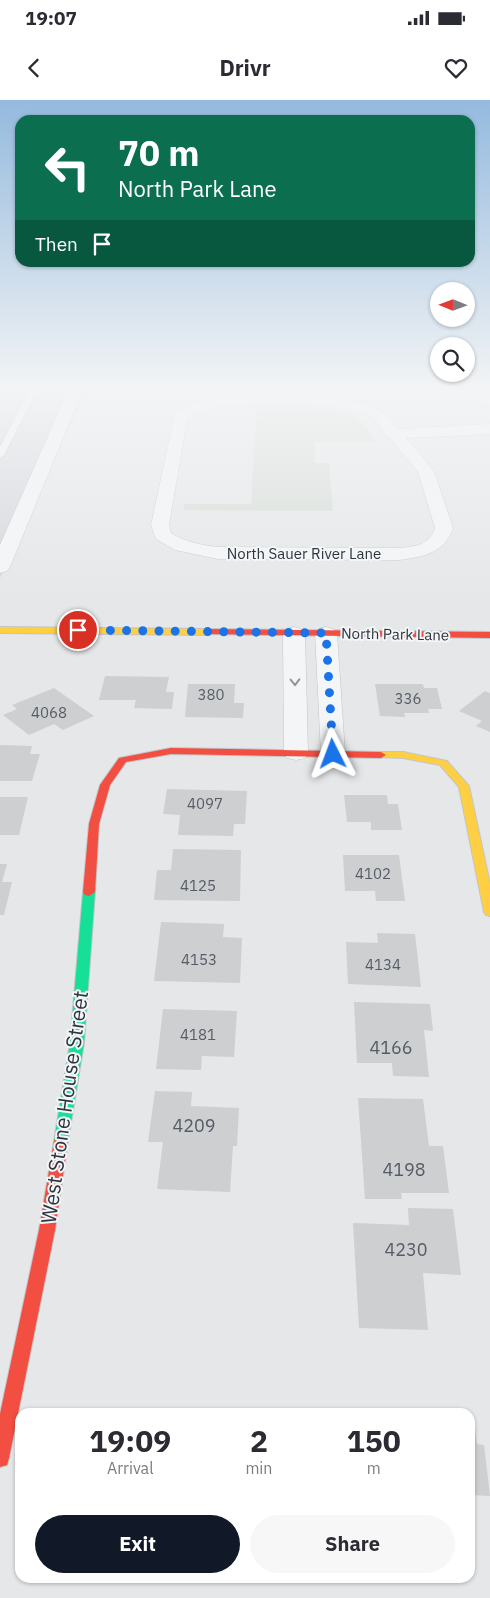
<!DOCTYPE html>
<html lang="en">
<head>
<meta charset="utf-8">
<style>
  :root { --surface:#fff; --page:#f7f7f7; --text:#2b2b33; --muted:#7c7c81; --accent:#111827 }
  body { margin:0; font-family:"IBM Plex Sans",sans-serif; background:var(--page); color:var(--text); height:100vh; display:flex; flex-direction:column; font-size:19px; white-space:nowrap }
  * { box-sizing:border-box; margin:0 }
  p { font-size:16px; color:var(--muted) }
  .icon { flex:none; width:28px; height:28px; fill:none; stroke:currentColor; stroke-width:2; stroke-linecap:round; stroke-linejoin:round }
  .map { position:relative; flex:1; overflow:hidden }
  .panel { position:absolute; left:15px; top:1308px; width:460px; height:175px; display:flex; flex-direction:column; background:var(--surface); border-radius:15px; box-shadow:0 1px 4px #0004 }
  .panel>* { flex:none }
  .guide { position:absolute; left:15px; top:15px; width:460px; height:152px; border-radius:15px; box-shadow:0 1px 4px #0004; background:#0b6e4f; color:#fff; overflow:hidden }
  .needle { width:32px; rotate:271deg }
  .tools { position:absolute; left:430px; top:182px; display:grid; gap:10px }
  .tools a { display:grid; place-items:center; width:45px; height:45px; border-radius:50%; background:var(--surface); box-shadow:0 1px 4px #0004; font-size:25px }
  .pin { position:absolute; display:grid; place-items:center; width:42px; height:42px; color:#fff; margin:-21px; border:2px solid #fff; border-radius:50%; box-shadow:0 1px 5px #0007 }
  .me { position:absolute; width:55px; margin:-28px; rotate:357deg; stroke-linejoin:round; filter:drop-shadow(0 0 4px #0008) }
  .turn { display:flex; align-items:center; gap:18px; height:105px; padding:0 20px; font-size:22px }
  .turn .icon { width:65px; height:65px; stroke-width:2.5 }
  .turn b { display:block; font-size:35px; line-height:42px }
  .then { display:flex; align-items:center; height:48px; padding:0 20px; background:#0003; gap:10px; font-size:19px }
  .eta { display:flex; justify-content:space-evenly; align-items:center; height:85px; text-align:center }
  .eta b { font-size:30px; font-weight:700; line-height:35px }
  .button { display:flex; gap:10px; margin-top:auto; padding:10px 20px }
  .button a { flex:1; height:58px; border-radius:30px; background:var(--accent); color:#fff; font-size:20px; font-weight:700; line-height:58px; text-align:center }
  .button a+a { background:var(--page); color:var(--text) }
  .status { display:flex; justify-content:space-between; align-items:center; height:35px; padding:0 25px; background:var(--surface); direction:ltr }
  .status svg { height:14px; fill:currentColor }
  header { display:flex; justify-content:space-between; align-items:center; height:65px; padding:0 20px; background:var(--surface); font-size:22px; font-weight:700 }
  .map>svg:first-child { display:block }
  .built { fill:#d4d6dc }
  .green { fill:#d6dcd6 }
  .building { fill:#cdcfd1 }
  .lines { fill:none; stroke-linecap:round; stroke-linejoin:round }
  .lane-casing { stroke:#c3c5c7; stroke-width:2 }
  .street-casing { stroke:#c3c5c7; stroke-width:1 }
  .fast-casing { stroke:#c3c5c7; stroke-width:2 }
  .slow-casing { stroke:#c3c5c7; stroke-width:2 }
  .jam-casing { stroke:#c3c5c7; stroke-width:2 }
  .lane { fill:#f4f5f6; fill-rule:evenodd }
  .street { fill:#f4f5f6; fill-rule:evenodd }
  .fast { fill:#16e098; fill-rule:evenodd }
  .slow { fill:#ffcf43; fill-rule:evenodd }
  .jam { fill:#f24e42; fill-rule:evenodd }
  .oneway { stroke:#90949b }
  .route { stroke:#1a73e8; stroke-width:9; stroke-dasharray:0 16.2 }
  .labels { text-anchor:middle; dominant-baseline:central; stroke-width:4; stroke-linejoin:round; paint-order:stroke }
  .far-street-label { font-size:15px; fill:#2d3440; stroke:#f3f5f7 }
  .number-label { font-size:15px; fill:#565c65 }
  .near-number-label { font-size:18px; fill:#565c65 }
  .near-street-label { font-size:21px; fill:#2d3440; stroke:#f3f5f7 }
</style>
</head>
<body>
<div class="status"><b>19:07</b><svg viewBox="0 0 49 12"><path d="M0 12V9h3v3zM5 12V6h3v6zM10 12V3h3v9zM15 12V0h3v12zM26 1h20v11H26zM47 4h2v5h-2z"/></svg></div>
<header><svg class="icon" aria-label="back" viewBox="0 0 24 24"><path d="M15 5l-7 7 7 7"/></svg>Drivr<svg class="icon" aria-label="heart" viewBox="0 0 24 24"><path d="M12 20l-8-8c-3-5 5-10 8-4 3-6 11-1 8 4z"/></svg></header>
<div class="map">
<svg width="490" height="1498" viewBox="0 0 490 1498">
  <rect width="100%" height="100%" fill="#e5e7e9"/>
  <!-- built -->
  <path class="built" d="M 0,289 L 87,289 L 0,478 Z"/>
  <!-- green -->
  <path class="green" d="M 257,310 C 277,310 342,307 356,317 C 364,322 369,334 375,342 L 314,342 L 315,363 L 329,363 L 333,411 L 183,410 L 185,404 L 251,404 Z"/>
  <!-- building -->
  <g class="building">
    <path d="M 105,576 L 169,577 L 166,592 L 174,592 L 172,609 L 134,608 L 136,600 L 99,600 Z"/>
    <path d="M 188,584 L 235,584 L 234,603 L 244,603 L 243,618 L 185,617 Z"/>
    <path d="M 375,584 L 423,584 L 424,588 L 437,588 L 442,609 L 428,609 L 429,613 L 404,613 L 405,617 L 380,616 Z"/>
    <path d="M 54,588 L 94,616 L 63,630 L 54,624 L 29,635 L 3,615 L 17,609 L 12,605 Z"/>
    <path d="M 485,591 L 490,593 L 490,632 L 476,626 L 482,621 L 459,611 Z"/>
    <path d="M 0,645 L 32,646 L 30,654 L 40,654 L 32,681 L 0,681 Z"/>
    <path d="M 167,689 L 247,691 L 245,724 L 234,724 L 233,736 L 178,735 L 180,715 L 163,714 Z"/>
    <path d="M 344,695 L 387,695 L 388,704 L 398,704 L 402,730 L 371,730 L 371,722 L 347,722 Z"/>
    <path d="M 0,697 L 28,697 L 19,735 L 0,735 Z"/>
    <path d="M 173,749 L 241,750 L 240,801 L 154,800 L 157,770 L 171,770 Z"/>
    <path d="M 343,755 L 399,755 L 405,801 L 376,801 L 375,791 L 345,791 Z"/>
    <path d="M 0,764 L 7,764 L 2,782 L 12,782 L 4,815 L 0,815 Z"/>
    <path d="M 161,822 L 224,824 L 223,837 L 242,838 L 240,883 L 154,881 Z"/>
    <path d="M 377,833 L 415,834 L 421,887 L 348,884 L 346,842 L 378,843 Z"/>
    <path d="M 354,902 L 430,904 L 433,931 L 424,930 L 429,977 L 393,976 L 392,963 L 357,963 Z"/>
    <path d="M 163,909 L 237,911 L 234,957 L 202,956 L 201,970 L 156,969 Z"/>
    <path d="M 155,991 L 192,992 L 191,1006 L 239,1008 L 237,1046 L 233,1046 L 230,1092 L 157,1089 L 163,1042 L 148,1042 Z"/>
    <path d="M 358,998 L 423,999 L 429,1046 L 443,1046 L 449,1093 L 401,1093 L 402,1099 L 365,1099 Z"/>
    <path d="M 408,1108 L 453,1109 L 461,1175 L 423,1173 L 428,1230 L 359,1228 L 353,1123 L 409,1125 Z"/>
    <path d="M 470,1320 L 474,1320 L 477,1344 L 484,1345 L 490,1396 L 470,1395 Z"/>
  </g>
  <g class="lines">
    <defs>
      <path id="lane" d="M 30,289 L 38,289 L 4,355 L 0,358 L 0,347 Z"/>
      <g id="street">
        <path d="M 69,289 L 83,289 L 10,467 L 7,471 L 0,473 L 0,445 Z"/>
        <path d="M 469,289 L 484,289 L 490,295 L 490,307 L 485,306 Z"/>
        <path d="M 283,297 C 314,298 354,295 382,312 C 389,316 394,324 398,329 L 490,324 L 490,334 L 406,338 L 434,371 L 453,428 C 445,453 423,457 399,460 L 218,459 L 175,450 L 156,439 L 151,425 L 175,314 C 204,291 248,298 283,297 ZM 225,306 C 259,306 348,299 374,319 C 380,324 383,332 387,337 L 390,338 L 418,372 L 435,428 C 429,445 415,447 399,448 L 218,447 C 201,445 185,442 171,433 L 169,425 L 187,319 L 201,311 Z"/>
        <path d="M 294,527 L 301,529 L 305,533 L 308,653 L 305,658 L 296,660 L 287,658 L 284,653 L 283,533 L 287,529 Z"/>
        <path d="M 326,527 L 333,529 L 337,533 L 345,654 L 342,659 L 333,661 L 324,659 L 321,654 L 315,533 L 319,529 Z"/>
      </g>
      <path id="fast" d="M 89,788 L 95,792 L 84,943 L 68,1041 L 66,1045 L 61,1047 L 56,1045 L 54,1041 L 70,943 L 83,792 Z"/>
      <g id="slow">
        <path d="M 0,527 L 209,529 L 213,532 L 209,535 L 0,533 Z"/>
        <path d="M 381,652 L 403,652 L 447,661 L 469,686 L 490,784 L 490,816 L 486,815 L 484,812 L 459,687 L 440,665 L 403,658 L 377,657 L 376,655 L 377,653 Z"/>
      </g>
      <g id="jam">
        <path d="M 209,529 L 490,532 L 490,538 L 206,534 L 205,532 Z"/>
        <path d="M 171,648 L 381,652 L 386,655 L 381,658 L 171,654 L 126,662 L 110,685 L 99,724 L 95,792 L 89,796 L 85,795 L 83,792 L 89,724 L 100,685 L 119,658 Z"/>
        <path d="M 61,1035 L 66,1037 L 68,1041 L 55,1130 L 9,1358 L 7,1365 L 0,1367 L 0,1314 L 39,1130 L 54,1041 L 56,1037 Z"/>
      </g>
    </defs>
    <!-- lane casing -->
    <use href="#lane" class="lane-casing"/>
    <!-- street casing -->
    <use href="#street" class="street-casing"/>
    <!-- fast casing -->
    <use href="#fast" class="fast-casing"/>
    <!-- slow casing -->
    <use href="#slow" class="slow-casing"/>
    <!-- jam casing -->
    <use href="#jam" class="jam-casing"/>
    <!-- lane -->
    <use href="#lane" class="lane"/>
    <!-- street -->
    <use href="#street" class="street"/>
    <!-- fast -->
    <use href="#fast" class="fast"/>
    <!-- slow -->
    <use href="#slow" class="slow"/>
    <!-- jam -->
    <use href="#jam" class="jam"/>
  </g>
  <!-- one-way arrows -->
  <defs><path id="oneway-chevron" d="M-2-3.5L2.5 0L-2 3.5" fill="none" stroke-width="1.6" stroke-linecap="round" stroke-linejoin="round" transform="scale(1.25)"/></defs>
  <use class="oneway" href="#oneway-chevron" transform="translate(295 582) rotate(89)"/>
  <!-- sky -->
  <linearGradient id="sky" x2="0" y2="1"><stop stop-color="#94bade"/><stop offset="0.58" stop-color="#f3f4f5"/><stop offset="1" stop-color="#f3f4f5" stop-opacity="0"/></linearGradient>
  <rect width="490" height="499" fill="url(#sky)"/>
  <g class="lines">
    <!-- route -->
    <path class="route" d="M 78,530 L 326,533 L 333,654"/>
  </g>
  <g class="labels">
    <!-- far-street labels -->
    <g class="far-street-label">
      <text x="304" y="453">North Sauer River Lane</text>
      <text transform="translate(395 534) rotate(1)">North Park Lane</text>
    </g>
    <!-- number labels -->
    <g class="number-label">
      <text x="211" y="594">380</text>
      <text x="408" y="598">336</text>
      <text x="49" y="612">4068</text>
      <text x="205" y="703">4097</text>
      <text x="373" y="773">4102</text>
      <text x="198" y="785">4125</text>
      <text x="199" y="859">4153</text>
      <text x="383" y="864">4134</text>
      <text x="198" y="934">4181</text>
    </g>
    <!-- near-number labels -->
    <g class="near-number-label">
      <text x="391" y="947">4166</text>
      <text x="194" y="1025">4209</text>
      <text x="404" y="1069">4198</text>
      <text x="406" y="1149">4230</text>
    </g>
    <!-- near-street labels -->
    <g class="near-street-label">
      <text transform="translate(64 1007) rotate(-82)">West Stone House Street</text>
    </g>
  </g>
</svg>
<div class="tools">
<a><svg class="needle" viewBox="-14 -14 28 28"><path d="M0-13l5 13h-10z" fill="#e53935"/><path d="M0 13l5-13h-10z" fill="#7c7c81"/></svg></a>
<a><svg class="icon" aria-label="search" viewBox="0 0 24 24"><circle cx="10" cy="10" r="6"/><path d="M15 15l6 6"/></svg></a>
</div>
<div class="pin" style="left:78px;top:530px;background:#d93025"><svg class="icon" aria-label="arrive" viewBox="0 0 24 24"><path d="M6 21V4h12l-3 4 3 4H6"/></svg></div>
<svg class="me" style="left:333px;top:654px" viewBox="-20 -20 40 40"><path d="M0-17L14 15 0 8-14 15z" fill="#1a73e8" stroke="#fff" stroke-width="4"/></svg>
<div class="guide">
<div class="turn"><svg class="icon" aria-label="left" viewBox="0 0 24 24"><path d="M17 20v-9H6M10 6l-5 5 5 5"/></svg><div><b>70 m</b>North Park Lane</div></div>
<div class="then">Then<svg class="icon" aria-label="arrive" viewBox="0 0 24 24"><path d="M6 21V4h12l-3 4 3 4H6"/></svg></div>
</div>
<section class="panel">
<div class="eta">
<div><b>19:09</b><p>Arrival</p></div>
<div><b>2</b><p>min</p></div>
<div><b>150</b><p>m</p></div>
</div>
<div class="button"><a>Exit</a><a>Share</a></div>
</section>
</div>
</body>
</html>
